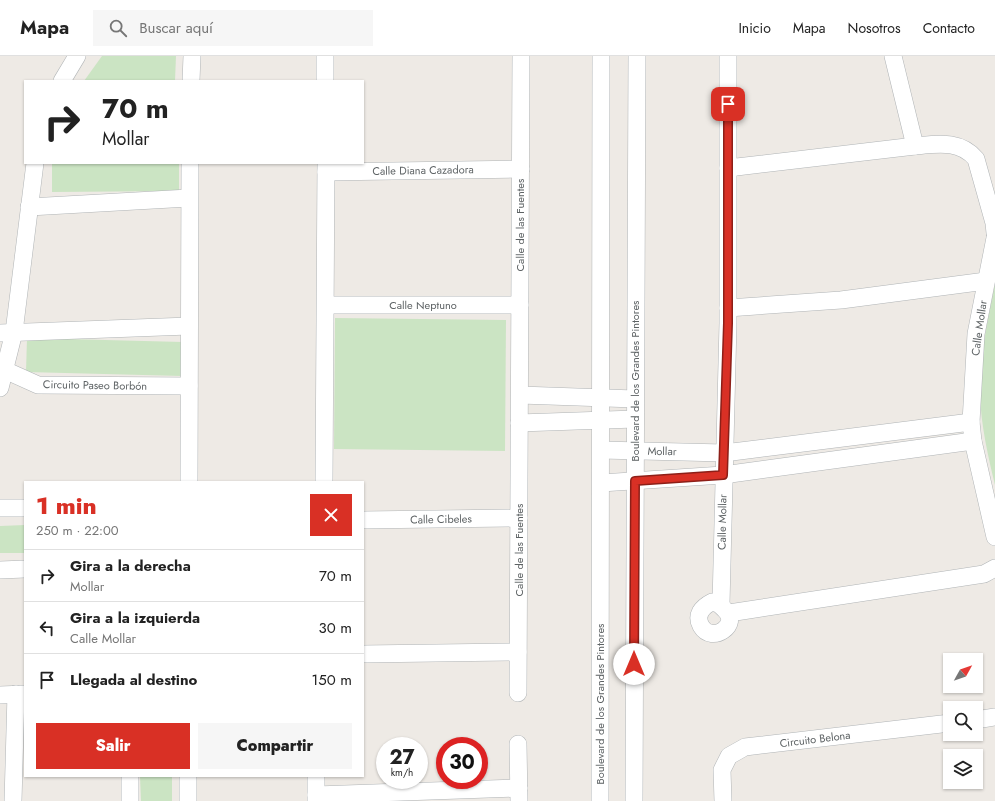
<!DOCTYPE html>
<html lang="es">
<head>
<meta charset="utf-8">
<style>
  :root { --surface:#fff; --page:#f6f6f6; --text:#222; --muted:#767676; --line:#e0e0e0; --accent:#d93025 }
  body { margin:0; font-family:Jost,sans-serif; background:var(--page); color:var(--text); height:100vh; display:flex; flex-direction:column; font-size:15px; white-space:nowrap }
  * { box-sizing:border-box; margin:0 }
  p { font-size:13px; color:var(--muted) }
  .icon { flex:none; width:22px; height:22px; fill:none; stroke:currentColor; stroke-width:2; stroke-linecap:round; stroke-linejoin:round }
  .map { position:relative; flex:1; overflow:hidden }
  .side { position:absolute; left:24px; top:425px; width:340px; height:296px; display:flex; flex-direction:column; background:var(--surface); border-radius:0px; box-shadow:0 1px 3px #0004 }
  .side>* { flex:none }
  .guide { position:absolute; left:24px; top:24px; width:340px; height:84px; border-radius:0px; box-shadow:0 1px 3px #0004; background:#fff; color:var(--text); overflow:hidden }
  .needle { width:26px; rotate:50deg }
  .fabs { position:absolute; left:943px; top:597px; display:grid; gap:8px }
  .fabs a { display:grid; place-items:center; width:40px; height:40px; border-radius:0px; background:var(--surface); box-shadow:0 1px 3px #0004; font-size:20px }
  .speed { position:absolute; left:376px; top:681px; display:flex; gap:8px; font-size:20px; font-weight:700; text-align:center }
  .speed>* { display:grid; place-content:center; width:52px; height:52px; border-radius:50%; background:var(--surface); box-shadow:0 1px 3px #0004; line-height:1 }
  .speed small { font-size:10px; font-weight:400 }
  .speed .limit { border:6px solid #d22; background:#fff; color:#111 }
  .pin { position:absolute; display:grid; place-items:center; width:34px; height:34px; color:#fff; margin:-17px; border-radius:8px; box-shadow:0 2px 6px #0006 }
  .me { position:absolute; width:44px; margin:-22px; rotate:0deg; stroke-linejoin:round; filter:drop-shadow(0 0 3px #0008) }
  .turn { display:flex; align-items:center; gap:14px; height:84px; padding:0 12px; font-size:18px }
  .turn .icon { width:52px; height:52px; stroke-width:2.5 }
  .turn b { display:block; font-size:28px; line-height:34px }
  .round { display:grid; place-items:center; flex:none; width:42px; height:42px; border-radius:0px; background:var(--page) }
  .summary { display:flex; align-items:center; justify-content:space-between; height:68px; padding:0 12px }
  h1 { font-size:24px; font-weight:800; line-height:30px; color:var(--accent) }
  .button { display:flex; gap:8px; margin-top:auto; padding:8px 12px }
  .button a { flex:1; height:46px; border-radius:0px; background:var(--accent); color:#fff; font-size:16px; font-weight:800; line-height:46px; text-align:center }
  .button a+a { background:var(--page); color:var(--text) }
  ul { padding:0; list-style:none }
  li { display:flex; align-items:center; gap:12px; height:52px; padding:0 12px; border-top:1px solid var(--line) }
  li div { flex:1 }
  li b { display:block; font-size:15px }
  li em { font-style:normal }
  header { display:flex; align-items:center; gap:24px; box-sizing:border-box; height:56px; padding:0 20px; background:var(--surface); border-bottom:1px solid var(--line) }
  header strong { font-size:19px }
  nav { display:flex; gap:22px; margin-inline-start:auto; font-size:14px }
  .search { width:280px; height:36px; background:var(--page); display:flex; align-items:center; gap:10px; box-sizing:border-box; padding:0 14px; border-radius:0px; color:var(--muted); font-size:15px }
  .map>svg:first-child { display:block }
  .green { fill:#cbe4c3 }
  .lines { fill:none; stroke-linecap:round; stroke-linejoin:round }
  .minor-casing { stroke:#b0b4b6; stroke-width:18 }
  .minor { stroke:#fff; stroke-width:17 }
  .route-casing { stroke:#8d1f18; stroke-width:10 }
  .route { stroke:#d93025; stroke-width:7 }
  .labels { text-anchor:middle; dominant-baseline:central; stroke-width:3; stroke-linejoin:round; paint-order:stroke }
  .street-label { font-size:11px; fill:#5d6264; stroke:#fff }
</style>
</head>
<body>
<header>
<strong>Mapa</strong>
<div class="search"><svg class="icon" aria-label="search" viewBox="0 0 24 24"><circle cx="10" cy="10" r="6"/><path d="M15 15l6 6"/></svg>Buscar aquí</div>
<nav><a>Inicio</a><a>Mapa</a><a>Nosotros</a><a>Contacto</a></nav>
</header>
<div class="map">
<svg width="995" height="745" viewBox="0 0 995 745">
  <rect width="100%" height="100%" fill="#eeeae5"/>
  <!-- green -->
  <g class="green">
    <path d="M 102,0 L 176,0 L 175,25 L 84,25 Z"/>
    <path d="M 52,107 L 179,107 L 179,135 L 52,136 Z"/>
    <path d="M 995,227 L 995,429 C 988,400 981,369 980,339 C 979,301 988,264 995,227 Z"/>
    <path d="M 335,262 L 506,264 L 505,395 L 334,393 Z"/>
    <path d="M 27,282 L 183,286 L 182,320 L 26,316 Z"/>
    <path d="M 25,469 L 25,497 L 0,497 L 0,470 Z"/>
    <path d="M 140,720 L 172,720 L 172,745 L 141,745 Z"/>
  </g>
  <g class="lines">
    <defs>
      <g id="minor">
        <path d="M 325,0 L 325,25"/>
        <path d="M 893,0 L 915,90"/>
        <path d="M 62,25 L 77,0"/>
        <path d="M 191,25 L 192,0"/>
        <path d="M 728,112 L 915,90 C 938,88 960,84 976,103 L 994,167 L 995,177"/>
        <path d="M 326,116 L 521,113"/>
        <path d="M 29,151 L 189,142"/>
        <path d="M 995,182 L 976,278 L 971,366 L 973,385 L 995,481"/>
        <path d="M 326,249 L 520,249"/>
        <path d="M 728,252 L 841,244 L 986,225"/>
        <path d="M 0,277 L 189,270"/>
        <path d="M 0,312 L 38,329 L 189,330"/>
        <path d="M 0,332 L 14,276 L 35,107"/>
        <path d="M 520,339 L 635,343"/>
        <path d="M 519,367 L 635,363"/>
        <path d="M 601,394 L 724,397 L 971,366"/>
        <path d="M 189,426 L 190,107"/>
        <path d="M 324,426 L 326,107"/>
        <path d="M 601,427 L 723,419 L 973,385"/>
        <path d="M 0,452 L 25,452"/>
        <path d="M 363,464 L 519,462"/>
        <path d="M 0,514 L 25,513"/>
        <path d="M 712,546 C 720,548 720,549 725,554 C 741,568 712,589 701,570 C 695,559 702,551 712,546 Z"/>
        <path d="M 721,548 L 728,267 L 728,0"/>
        <path d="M 729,557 L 984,518 L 995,512"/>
        <path d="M 363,598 L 518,596"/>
        <path d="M 518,637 L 521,0"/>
        <path d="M 0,639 L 25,638"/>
        <path d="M 976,664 L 995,661"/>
        <path d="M 518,688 L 519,745"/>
        <path d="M 316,739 L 519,732"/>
        <path d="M 13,745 L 16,638"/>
        <path d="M 130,745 L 130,720"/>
        <path d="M 188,745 L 188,720"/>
        <path d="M 316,745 L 316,720"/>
        <path d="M 600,745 L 601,0"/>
        <path d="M 634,745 L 637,0"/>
        <path d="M 723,745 L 722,714 L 729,700 L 745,691 L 950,667"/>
      </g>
    </defs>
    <!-- minor casing -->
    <use href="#minor" class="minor-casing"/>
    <!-- minor -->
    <use href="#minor" class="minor"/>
  </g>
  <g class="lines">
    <defs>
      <path id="route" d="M 634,608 L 635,425 L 723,419 L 728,267 L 728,48"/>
    </defs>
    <!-- route casing -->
    <use href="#route" class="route-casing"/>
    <!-- route -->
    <use href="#route" class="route"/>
  </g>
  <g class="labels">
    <!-- street labels -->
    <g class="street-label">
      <text transform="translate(423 114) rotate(-1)">Calle Diana Cazadora</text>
      <text transform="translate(520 169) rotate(-90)">Calle de las Fuentes</text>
      <text x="423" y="249">Calle Neptuno</text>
      <text transform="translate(979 272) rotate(-82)">Calle Mollar</text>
      <text transform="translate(635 325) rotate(-90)">Boulevard de los Grandes Pintores</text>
      <text transform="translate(95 329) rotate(1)">Circuito Paseo Borbón</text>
      <text transform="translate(662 395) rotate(1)">Mollar</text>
      <text transform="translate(441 463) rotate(-1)">Calle Cibeles</text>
      <text transform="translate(722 466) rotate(-89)">Calle Mollar</text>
      <text transform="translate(519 494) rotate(-90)">Calle de las Fuentes</text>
      <text transform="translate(600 648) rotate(-90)">Boulevard de los Grandes Pintores</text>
      <text transform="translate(815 683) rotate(-7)">Circuito Belona</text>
    </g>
  </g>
</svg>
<div class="fabs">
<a><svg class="needle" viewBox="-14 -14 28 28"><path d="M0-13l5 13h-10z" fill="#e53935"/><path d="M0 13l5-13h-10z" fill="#767676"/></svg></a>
<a><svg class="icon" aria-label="search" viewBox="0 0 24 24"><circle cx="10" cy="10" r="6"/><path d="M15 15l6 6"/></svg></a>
<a><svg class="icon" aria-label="layers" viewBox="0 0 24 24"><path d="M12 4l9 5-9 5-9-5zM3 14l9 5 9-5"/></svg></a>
</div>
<div class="speed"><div>27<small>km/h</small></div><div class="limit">30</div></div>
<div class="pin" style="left:728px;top:48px;background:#d93025"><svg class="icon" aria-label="arrive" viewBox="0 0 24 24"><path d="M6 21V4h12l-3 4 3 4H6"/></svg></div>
<svg class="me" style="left:634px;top:608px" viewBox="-20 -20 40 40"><circle r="19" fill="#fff"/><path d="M0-13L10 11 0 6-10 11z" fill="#d93025"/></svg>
<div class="guide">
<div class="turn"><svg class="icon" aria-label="right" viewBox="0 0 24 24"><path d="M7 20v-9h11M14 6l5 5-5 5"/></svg><div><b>70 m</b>Mollar</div></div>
</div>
<section class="side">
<div class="summary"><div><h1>1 min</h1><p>250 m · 22:00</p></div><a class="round" style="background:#d93025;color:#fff"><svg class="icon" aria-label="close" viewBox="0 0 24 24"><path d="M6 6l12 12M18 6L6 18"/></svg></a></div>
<ul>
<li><svg class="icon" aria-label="right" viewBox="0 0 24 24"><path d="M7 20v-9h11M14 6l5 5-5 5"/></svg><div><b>Gira a la derecha</b><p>Mollar</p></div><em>70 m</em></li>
<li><svg class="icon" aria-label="left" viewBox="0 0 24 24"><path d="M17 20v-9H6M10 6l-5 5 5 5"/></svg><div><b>Gira a la izquierda</b><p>Calle Mollar</p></div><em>30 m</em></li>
<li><svg class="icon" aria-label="arrive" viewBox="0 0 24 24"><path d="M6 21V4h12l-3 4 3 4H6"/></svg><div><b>Llegada al destino</b></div><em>150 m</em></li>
</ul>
<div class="button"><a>Salir</a><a>Compartir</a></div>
</section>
</div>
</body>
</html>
